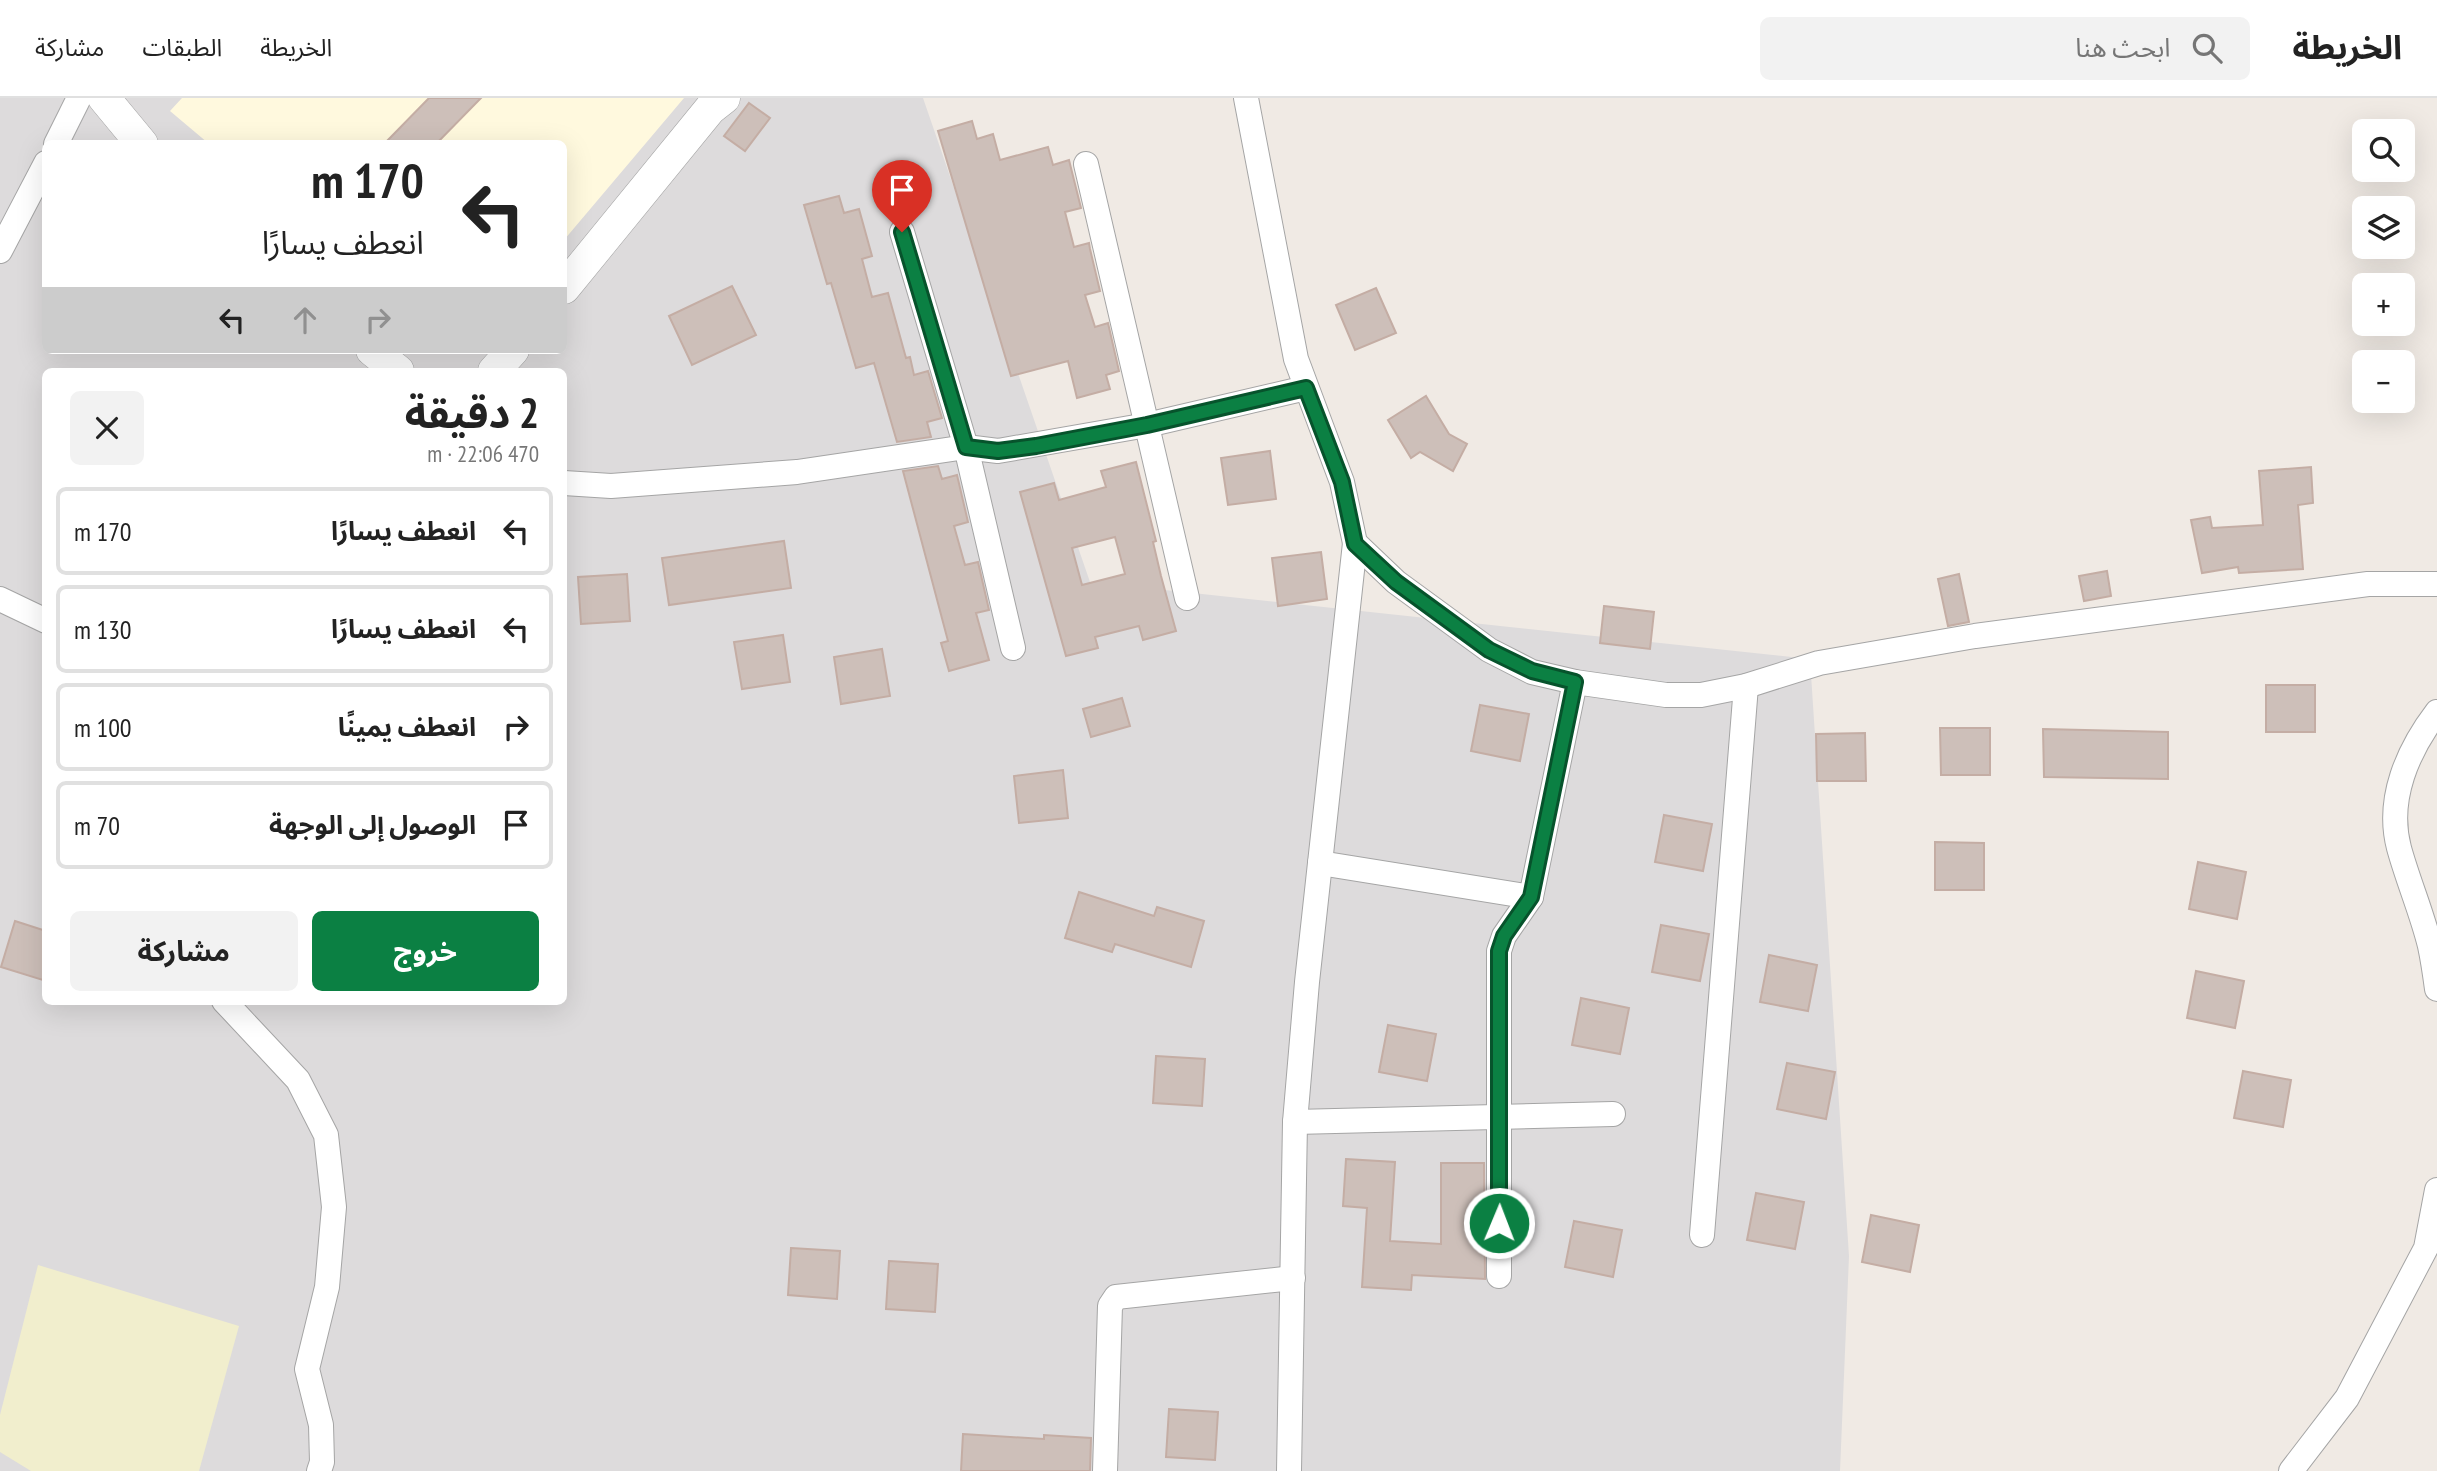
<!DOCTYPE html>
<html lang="ar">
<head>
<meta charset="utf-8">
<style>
  :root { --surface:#fff; --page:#f2f2f2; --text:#222; --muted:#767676; --line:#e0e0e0; --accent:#0b8043 }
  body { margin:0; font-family:"PT Sans Narrow","Noto Sans Arabic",sans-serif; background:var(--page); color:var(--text); direction:rtl; height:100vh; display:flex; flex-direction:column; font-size:26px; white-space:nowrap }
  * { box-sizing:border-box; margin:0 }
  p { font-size:23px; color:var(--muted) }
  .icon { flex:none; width:38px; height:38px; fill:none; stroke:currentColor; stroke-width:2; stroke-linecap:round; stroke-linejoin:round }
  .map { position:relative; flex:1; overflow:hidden; direction:ltr }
  .side { position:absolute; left:42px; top:270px; width:525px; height:637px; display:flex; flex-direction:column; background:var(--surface); border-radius:10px; box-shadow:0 7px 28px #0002; direction:rtl }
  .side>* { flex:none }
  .guide { position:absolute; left:42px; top:42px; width:525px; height:214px; border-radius:10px; box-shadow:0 7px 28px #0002; direction:rtl; background:#fff; color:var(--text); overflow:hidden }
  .tools { position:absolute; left:2352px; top:21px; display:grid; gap:14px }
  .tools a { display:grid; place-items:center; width:63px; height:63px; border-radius:10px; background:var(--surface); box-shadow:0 7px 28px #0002; font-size:35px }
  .pin { position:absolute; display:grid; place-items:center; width:60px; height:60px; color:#fff; margin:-72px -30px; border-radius:50% 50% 50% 0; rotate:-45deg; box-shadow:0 0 7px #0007 }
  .pin .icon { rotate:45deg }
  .me { position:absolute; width:77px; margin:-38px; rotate:1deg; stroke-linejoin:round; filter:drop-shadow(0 0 5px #0008) }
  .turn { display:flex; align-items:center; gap:24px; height:147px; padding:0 28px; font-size:32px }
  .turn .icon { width:91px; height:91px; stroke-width:2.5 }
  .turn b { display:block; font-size:49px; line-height:60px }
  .lanes { display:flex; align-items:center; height:66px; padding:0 28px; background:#0003; justify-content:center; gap:35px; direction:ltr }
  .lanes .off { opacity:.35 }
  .round { display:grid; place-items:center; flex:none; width:74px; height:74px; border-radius:10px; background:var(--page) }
  .headline { display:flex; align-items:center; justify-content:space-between; height:119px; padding:0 28px }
  h1 { font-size:42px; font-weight:700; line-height:52px }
  .button { display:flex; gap:14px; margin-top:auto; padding:14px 28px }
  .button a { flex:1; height:80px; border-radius:10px; background:var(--accent); color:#fff; font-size:28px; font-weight:700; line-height:80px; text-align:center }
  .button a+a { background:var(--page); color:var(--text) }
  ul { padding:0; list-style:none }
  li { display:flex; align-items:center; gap:21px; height:88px; margin:0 14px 10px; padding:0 14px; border:4px solid var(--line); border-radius:10px }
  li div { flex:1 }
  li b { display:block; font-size:26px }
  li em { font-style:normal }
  header { display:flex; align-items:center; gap:42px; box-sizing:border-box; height:98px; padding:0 35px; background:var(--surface); border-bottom:2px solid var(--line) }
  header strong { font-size:33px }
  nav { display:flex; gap:38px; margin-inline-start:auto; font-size:24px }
  .search { width:490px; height:63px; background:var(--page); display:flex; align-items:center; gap:18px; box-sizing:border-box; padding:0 24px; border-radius:10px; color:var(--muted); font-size:26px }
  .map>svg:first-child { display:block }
  .residential { fill:#dddbdc; fill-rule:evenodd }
  .education { fill:#fff9de }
  .farmland { fill:#f1eecd }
  .building { fill:#cdbfb9; stroke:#c4ada4; stroke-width:2; fill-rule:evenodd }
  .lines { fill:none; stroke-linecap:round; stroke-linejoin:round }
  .minor-casing { stroke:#a5a5a5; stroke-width:26 }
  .tertiary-casing { stroke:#a5a5a5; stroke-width:33 }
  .minor { stroke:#fff; stroke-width:24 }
  .tertiary { stroke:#fff; stroke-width:32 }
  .route-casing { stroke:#07532c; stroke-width:18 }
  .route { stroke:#0b8043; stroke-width:12 }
</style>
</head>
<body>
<header>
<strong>الخريطة</strong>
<div class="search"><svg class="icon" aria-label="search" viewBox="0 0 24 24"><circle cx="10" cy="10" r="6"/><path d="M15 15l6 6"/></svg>ابحث هنا</div>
<nav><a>الخريطة</a><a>الطبقات</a><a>مشاركة</a></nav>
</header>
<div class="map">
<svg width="2437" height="1373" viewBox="0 0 2437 1373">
  <rect width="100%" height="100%" fill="#f0eae4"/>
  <!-- residential -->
  <path class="residential" d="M 0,0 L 923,0 L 1090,484 L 1810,561 L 1849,1158 L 1840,1373 L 0,1373 ZM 46,46 L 564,46 L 564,252 L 46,252 ZM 46,273 L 564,273 L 564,903 L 46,903 Z"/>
  <!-- education -->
  <path class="education" d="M 182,0 L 684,0 L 564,142 L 564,46 L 208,45 L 170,13 Z"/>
  <!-- farmland -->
  <path class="farmland" d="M 38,1167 L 239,1228 L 199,1373 L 31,1373 L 0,1354 L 0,1317 Z"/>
  <!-- building -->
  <g class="building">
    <path d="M 429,0 L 481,0 L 436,46 L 384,46 Z"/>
    <path d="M 749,5 L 770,20 L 745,53 L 724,38 Z"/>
    <path d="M 972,23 L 977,41 L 993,36 L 1000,62 L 1048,49 L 1053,67 L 1069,62 L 1081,110 L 1065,114 L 1074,149 L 1089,145 L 1090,151 L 1100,193 L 1085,197 L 1095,229 L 1108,225 L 1119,273 L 1106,277 L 1110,291 L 1077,300 L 1068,263 L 1011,278 L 938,33 Z"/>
    <path d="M 839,98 L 844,115 L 859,111 L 872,158 L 862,161 L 872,199 L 888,195 L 906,260 L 910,259 L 914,277 L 928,273 L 942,320 L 927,324 L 931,339 L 897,344 L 874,265 L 856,270 L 831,185 L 827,186 L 804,107 Z"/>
    <path d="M 732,188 L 756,237 L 692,267 L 669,218 Z"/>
    <path d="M 1376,190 L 1396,235 L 1355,252 L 1336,207 Z"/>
    <path d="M 1426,298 L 1449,336 L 1467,346 L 1453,373 L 1420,354 L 1411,360 L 1388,322 Z"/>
    <path d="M 1270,353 L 1276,401 L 1228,407 L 1221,360 Z"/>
    <path d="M 1136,364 L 1156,443 L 1153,444 L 1161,478 L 1176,533 L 1143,542 L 1139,528 L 1095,539 L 1098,550 L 1066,558 L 1020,394 L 1054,385 L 1059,402 L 1106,389 L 1101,373 ZM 1115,439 L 1125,476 L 1082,487 L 1072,450 Z"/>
    <path d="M 938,368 L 942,381 L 957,377 L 968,424 L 954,428 L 965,467 L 978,464 L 989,512 L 976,515 L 989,562 L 949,573 L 941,545 L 948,543 L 903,373 Z"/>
    <path d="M 2311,369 L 2313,405 L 2298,407 L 2303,471 L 2239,475 L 2238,469 L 2202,475 L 2191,422 L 2210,419 L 2212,430 L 2263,427 L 2259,373 Z"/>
    <path d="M 784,443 L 791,490 L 669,507 L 662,460 Z"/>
    <path d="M 1321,454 L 1327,501 L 1278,508 L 1272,460 Z"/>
    <path d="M 2107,473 L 2111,498 L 2084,503 L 2079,478 Z"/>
    <path d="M 627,476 L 630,523 L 581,526 L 578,479 Z"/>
    <path d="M 1959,476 L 1969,524 L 1948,528 L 1938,481 Z"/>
    <path d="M 1604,508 L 1654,514 L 1650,551 L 1600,545 Z"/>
    <path d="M 783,537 L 790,584 L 742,591 L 734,544 Z"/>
    <path d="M 882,551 L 890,598 L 841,606 L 834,559 Z"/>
    <rect x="2266" y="587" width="49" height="47"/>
    <path d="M 1122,600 L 1130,628 L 1091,639 L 1083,611 Z"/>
    <path d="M 1480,607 L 1529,616 L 1520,663 L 1471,653 Z"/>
    <path d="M 1940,630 L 1990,630 L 1990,677 L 1941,677 Z"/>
    <path d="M 2043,631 L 2168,634 L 2168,681 L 2044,679 Z"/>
    <path d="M 1865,635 L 1866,683 L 1817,683 L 1816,636 Z"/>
    <path d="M 1063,672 L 1068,720 L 1019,725 L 1014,678 Z"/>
    <path d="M 1664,717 L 1712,726 L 1703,773 L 1655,764 Z"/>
    <path d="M 1935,744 L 1984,745 L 1984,792 L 1935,792 Z"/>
    <path d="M 2198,764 L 2246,774 L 2237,821 L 2189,811 Z"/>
    <path d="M 1079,794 L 1154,818 L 1157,809 L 1204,823 L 1191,869 L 1115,846 L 1112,854 L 1065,840 Z"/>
    <path d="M 15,823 L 46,833 L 46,883 L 1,869 Z"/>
    <path d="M 1661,827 L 1709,836 L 1700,883 L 1652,874 Z"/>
    <path d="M 1769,857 L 1817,867 L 1808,913 L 1760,904 Z"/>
    <path d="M 2196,873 L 2244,883 L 2235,930 L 2187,920 Z"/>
    <path d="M 1581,900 L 1629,910 L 1620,956 L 1572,947 Z"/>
    <path d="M 1388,927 L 1436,936 L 1427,983 L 1379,974 Z"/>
    <path d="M 1156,958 L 1205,961 L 1202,1008 L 1153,1005 Z"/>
    <path d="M 1787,965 L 1835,974 L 1826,1021 L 1777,1011 Z"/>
    <path d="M 2243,973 L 2291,982 L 2283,1029 L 2234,1020 Z"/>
    <path d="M 1346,1061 L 1395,1064 L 1390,1143 L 1441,1146 L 1441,1065 L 1484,1065 L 1485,1181 L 1412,1177 L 1411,1192 L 1362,1189 L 1367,1110 L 1343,1108 Z"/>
    <path d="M 1756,1095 L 1804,1104 L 1795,1151 L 1747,1142 Z"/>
    <path d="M 1871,1117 L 1919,1127 L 1910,1174 L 1862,1164 Z"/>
    <path d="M 1574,1123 L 1622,1132 L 1613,1179 L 1565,1169 Z"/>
    <path d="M 791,1150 L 840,1153 L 837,1201 L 788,1197 Z"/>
    <path d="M 889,1163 L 938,1166 L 935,1214 L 886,1211 Z"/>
    <path d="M 1169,1311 L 1218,1314 L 1215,1362 L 1166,1359 Z"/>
    <path d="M 963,1336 L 1044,1341 L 1044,1337 L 1091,1340 L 1090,1373 L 961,1373 Z"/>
  </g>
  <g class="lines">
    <defs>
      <g id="minor">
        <path d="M 1246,0 L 1296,261 L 1342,384 L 1355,445 L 1396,484 L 1489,552 L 1532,574 L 1575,584 L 1666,597 L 1701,597 L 1746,588 L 1819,565 L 1975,538 L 2368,486 L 2437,486"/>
        <path d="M 56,46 L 79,0"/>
        <path d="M 1086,66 L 1187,500"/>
        <path d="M 902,134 L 966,349 L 1013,550"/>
        <path d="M 0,153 L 46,65"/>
        <path d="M 564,385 L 611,388 L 797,374 L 966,349 L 998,353 L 1147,327 L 1306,290"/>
        <path d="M 0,501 L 46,523"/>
        <path d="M 2437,614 C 2408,652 2386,701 2399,750 C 2408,783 2422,815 2430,848 C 2433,862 2435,876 2437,891"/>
        <path d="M 1320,765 L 1531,799"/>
        <path d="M 224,903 L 298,982 L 326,1037 L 334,1109 L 327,1189 L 307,1271 L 321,1327 L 322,1364 L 319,1373"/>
        <path d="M 1295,1024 L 1613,1016"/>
        <path d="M 1702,1137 L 1746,588"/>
        <path d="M 1499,1178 L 1499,853 L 1504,838 L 1531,799 L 1575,584"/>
        <path d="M 1105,1373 L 1110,1208 L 1116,1199 L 1293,1180"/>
        <path d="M 1289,1373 L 1295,1024 L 1307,884 L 1355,445"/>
        <path d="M 2291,1373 L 2347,1300 L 2426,1150 L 2437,1092"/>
      </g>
      <g id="tertiary">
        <path d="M 104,0 L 142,46"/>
        <path d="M 564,190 L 710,11 L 724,0"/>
        <path d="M 372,252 L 398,273"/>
        <path d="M 494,273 L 513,252"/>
      </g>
    </defs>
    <!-- minor casing -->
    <use href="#minor" class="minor-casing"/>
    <!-- tertiary casing -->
    <use href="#tertiary" class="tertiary-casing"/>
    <!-- minor -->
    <use href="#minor" class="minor"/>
    <!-- tertiary -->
    <use href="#tertiary" class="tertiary"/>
  </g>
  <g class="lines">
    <defs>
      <path id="route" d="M 902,134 L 966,349 L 998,353 L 1036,348 L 1147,327 L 1306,290 L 1342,384 L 1355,446 L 1396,484 L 1489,552 L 1532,573 L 1575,584 L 1531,799 L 1504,838 L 1499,853 L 1499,1125"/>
    </defs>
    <!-- route casing -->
    <use href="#route" class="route-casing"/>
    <!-- route -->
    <use href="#route" class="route"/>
  </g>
</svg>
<div class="tools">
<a><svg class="icon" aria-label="search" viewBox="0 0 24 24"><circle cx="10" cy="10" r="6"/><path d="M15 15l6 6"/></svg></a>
<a><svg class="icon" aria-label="layers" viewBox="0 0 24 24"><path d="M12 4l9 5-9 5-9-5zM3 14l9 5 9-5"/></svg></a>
<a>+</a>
<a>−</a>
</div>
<div class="pin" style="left:902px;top:134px;background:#d93025"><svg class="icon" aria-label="arrive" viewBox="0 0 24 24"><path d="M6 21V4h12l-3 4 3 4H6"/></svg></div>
<svg class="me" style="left:1499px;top:1125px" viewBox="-20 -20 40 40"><circle r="17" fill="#0b8043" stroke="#fff" stroke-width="3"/><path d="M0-11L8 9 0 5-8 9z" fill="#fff"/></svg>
<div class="guide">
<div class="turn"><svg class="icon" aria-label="left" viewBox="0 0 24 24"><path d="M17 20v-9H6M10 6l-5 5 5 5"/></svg><div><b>170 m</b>انعطف يسارًا</div></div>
<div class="lanes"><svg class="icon" aria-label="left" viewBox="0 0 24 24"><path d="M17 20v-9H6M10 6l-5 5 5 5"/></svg><svg class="icon off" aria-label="ahead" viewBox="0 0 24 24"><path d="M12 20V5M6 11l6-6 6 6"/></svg><svg class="icon off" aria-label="right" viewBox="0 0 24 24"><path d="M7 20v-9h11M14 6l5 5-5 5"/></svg></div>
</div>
<section class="side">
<div class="headline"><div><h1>2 دقيقة</h1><p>470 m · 22:06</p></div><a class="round"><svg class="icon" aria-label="close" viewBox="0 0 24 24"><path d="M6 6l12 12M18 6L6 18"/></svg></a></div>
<ul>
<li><svg class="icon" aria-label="left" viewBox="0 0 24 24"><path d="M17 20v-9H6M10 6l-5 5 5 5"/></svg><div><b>انعطف يسارًا</b></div><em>170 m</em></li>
<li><svg class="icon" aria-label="left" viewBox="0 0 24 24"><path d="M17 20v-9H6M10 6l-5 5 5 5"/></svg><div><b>انعطف يسارًا</b></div><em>130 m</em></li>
<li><svg class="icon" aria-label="right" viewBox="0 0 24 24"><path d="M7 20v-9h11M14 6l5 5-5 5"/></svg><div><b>انعطف يمينًا</b></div><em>100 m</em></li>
<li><svg class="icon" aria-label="arrive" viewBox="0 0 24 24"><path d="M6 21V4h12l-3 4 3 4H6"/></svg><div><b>الوصول إلى الوجهة</b></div><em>70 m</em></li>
</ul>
<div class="button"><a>خروج</a><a>مشاركة</a></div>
</section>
</div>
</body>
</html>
